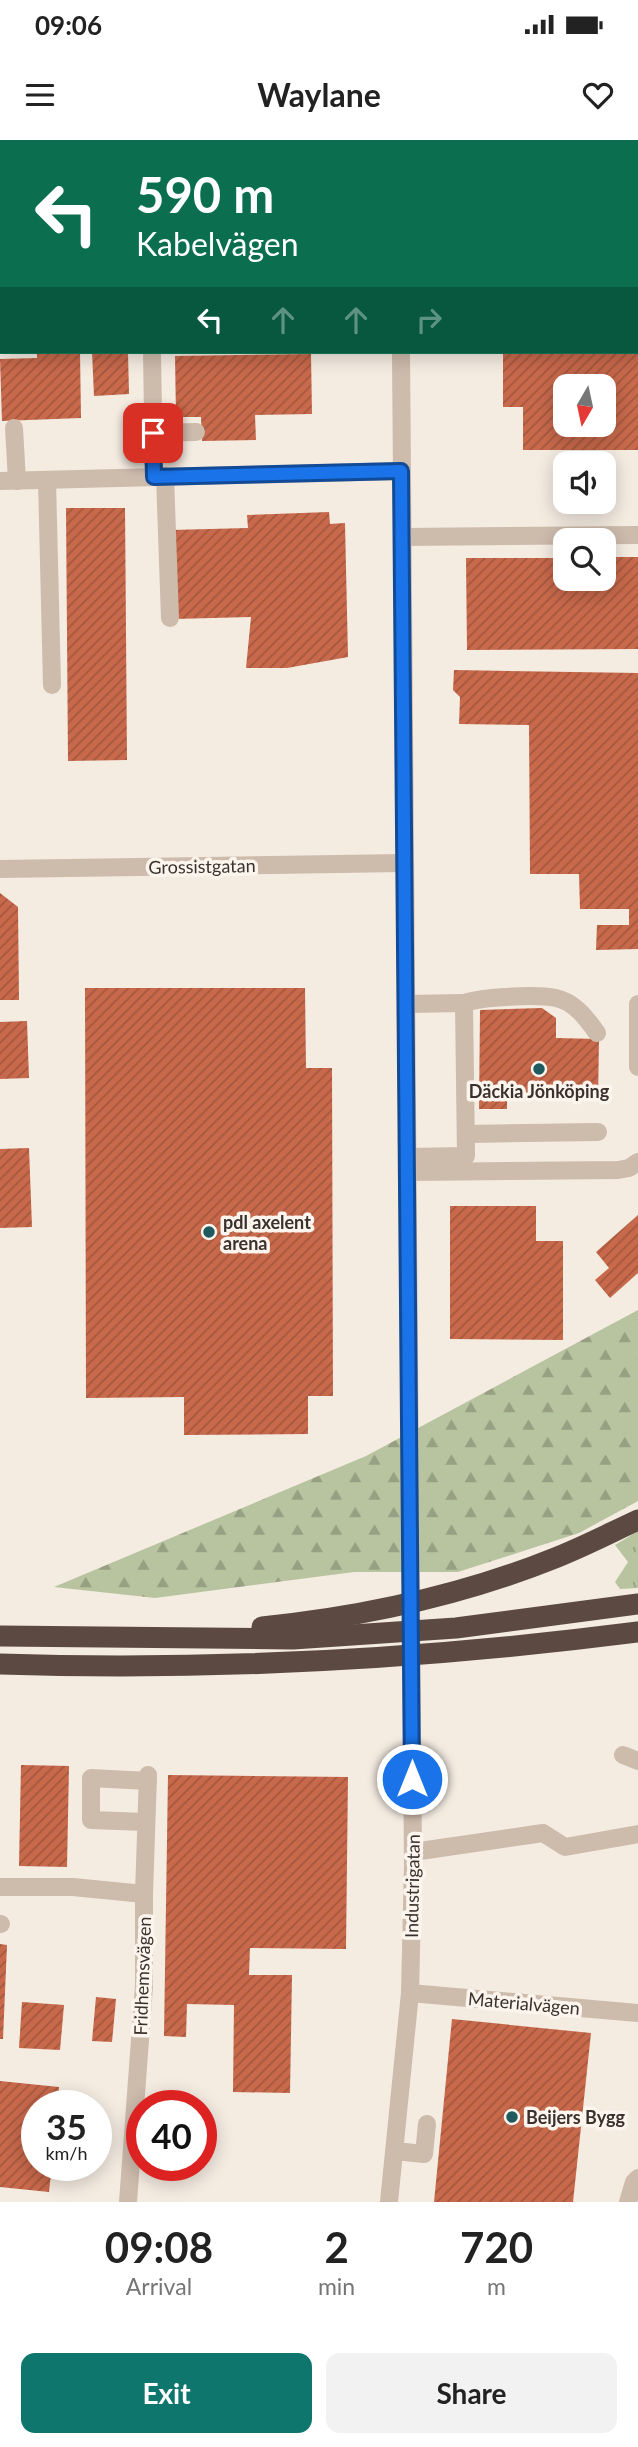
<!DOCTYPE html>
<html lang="en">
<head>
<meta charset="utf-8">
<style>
  :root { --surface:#fff; --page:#f2f2f2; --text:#222; --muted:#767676; --accent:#0f766e }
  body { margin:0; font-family:Lato,sans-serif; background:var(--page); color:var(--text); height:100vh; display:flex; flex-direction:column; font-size:26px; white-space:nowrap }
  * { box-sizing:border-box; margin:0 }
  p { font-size:23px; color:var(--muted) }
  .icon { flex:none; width:38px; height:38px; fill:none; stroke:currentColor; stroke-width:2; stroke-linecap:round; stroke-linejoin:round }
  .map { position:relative; height:2062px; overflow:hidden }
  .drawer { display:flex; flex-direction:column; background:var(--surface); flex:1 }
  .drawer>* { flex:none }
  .guide { position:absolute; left:0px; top:0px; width:639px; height:214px; box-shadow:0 4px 18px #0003; background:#0b6e4f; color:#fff; overflow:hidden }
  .needle { width:46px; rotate:189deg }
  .fabs { position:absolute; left:553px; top:234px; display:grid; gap:14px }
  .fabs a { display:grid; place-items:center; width:63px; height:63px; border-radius:14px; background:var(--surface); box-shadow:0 4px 18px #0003; font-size:35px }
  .speed { position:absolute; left:21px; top:1950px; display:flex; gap:14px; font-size:35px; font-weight:700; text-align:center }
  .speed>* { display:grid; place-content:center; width:91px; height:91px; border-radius:50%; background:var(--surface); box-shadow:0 4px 18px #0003; line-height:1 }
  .speed small { font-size:18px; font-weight:400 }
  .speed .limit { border:10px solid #d22; background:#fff; color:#111 }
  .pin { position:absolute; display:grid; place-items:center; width:60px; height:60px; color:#fff; margin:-30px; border-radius:14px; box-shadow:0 4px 10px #0006 }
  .me { position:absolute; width:77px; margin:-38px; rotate:0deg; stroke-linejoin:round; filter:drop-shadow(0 0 5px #0008) }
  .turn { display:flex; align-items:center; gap:24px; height:147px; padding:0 21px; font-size:32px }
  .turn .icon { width:91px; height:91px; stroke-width:2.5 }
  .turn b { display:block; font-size:49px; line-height:60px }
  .lanes { display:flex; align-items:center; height:66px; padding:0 21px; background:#0003; justify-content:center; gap:35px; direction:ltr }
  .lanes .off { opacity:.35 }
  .eta { display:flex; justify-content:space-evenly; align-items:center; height:119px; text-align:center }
  .eta b { font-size:42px; font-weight:700; line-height:49px }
  .button { display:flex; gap:14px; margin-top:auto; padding:14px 21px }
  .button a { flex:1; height:80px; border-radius:14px; background:var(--accent); color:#fff; font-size:28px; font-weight:700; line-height:80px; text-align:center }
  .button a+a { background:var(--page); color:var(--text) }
  .status { display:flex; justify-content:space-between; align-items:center; height:49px; padding:0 35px; background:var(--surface); direction:ltr }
  .status svg { height:19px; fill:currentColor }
  header { display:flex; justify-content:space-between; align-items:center; height:91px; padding:0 21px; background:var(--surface); font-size:32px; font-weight:700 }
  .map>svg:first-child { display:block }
  .grass { fill:url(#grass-tufts) }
  .forest { fill:url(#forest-firs) }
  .building { fill:url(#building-hatch); fill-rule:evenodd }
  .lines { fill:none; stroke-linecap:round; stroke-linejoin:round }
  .minor { stroke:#cdbbac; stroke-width:18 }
  .highway { stroke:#5c4a42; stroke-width:21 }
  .route-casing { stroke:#114b97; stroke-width:18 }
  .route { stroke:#1a73e8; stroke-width:12 }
  .poi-dot { fill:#1f5a5e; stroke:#fbf5ee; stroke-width:2.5 }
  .labels { text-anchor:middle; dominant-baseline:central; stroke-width:7; stroke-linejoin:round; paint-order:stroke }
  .street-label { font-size:18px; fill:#3b302b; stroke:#fbf5ee }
  .poi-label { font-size:18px; font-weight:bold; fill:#3b302b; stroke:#fbf5ee; text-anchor:start }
</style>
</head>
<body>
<div class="status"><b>09:06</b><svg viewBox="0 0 49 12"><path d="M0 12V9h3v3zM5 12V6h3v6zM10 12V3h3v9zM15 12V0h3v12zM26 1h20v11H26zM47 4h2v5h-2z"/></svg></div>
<header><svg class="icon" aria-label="menu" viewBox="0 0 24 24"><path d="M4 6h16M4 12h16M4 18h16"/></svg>Waylane<svg class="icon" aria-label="heart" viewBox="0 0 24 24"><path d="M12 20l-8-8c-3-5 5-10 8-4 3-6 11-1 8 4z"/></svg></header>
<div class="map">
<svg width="638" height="2062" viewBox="0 0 638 2062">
  <defs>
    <pattern id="grass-tufts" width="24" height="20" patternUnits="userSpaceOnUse" patternTransform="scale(1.75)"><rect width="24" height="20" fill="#b8c4a0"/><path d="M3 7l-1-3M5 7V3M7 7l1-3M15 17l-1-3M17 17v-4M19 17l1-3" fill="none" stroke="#97a083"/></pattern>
    <pattern id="forest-firs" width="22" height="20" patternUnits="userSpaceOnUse" patternTransform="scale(1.75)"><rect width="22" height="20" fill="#b8c4a0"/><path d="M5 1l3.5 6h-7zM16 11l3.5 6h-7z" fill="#97a083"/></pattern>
    <pattern id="building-hatch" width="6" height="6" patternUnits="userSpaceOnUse" patternTransform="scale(1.75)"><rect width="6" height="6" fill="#c8694b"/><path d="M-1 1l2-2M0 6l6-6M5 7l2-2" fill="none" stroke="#a4573f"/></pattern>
  </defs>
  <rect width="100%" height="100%" fill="#f4ebe1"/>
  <!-- grass -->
  <path class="grass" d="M 638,1391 L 638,1448 L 620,1449 L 615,1442 L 628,1422 L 615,1405 Z"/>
  <!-- forest -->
  <path class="forest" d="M 638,1170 L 638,1361 L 579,1393 L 458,1432 L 354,1432 L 155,1458 L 54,1447 L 366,1316 Z"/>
  <!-- building -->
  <g class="building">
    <path d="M 37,212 L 80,212 L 81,278 L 2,281 L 0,219 L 37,218 Z"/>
    <path d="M 92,212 L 128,212 L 129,254 L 94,256 Z"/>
    <path d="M 503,212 L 638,212 L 638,310 L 523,310 L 523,267 L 503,267 ZM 565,247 L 604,247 L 604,285 L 565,285 Z"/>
    <path d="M 311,214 L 312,274 L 255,275 L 256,300 L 202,301 L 201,277 L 176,277 L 175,216 Z"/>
    <path d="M 66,368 L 125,368 L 127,620 L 68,621 Z"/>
    <path d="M 329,372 L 330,384 L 345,383 L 348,517 L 287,528 L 246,528 L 251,477 L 174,479 L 171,390 L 248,388 L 247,375 Z"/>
    <path d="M 604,417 L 638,417 L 638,509 L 467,510 L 466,418 L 565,418 L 565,439 L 604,439 Z"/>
    <path d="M 454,530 L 638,533 L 638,809 L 596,810 L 597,785 L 629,785 L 629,769 L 580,769 L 579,734 L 530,734 L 529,585 L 459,584 L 460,557 L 453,550 Z"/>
    <path d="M 0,753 L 18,767 L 19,860 L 0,860 Z"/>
    <path d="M 85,848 L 305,848 L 306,928 L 332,928 L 333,1256 L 308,1256 L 308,1294 L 184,1295 L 184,1257 L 86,1258 Z"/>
    <path d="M 542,868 L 556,878 L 556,898 L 599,899 L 598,960 L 507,959 L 507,969 L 479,969 L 480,870 Z"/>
    <path d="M 27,881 L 29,938 L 0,939 L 0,882 Z"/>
    <path d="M 29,1008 L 32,1087 L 0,1088 L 0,1009 Z"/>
    <path d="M 450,1066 L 536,1066 L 536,1101 L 563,1101 L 563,1200 L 450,1199 Z"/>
    <path d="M 638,1075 L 638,1133 L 610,1158 L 595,1140 L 609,1128 L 596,1112 Z"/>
    <path d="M 21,1625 L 69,1626 L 67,1727 L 19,1726 Z"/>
    <path d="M 168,1635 L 348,1637 L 346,1809 L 250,1808 L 249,1835 L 292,1835 L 290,1953 L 233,1952 L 234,1865 L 187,1864 L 186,1897 L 164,1896 Z"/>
    <path d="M 0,1804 L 7,1805 L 3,1899 L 0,1899 Z"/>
    <path d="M 96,1857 L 116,1859 L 112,1902 L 92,1901 Z"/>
    <path d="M 22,1862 L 64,1865 L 60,1910 L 19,1908 Z"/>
    <path d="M 452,1879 L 591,1893 L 573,2062 L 434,2062 Z"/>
    <path d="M 0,1941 L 59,1947 L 58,1965 L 37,1965 L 37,2025 L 52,2025 L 49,2052 L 0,2047 Z"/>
  </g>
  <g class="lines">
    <!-- minor -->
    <g class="minor">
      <path d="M 149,0 L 149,2"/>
      <path d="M 399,0 L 399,2"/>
      <path d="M 152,212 L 154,337"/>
      <path d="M 14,288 L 17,341"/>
      <path d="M 153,293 L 196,292"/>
      <path d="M 165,336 L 170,478"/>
      <path d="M 47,340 L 52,545"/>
      <path d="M 0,341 L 401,331"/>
      <path d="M 402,397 L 638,395"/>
      <path d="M 0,729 L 403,723"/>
      <path d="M 464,863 C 483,857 536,854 556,858 C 575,862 587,879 597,893"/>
      <path d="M 407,864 L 464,863 L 466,1016 L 407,1017"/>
      <path d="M 638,864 L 638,927"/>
      <path d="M 466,994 L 598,992"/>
      <path d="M 407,1032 L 618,1030 L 629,1028 L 638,1022"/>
      <path d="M 623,1615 L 638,1621"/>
      <path d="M 146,1682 L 91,1680 L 91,1638 L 148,1641"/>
      <path d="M 413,1712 L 543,1693 L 565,1707 L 638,1694"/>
      <path d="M 0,1747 L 73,1747 L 144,1754 L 144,1846 L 128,2062"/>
      <path d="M 144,1754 L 148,1635"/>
      <path d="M 0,1784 L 1,1784"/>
      <path d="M 410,1853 L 638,1873"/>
      <path d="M 395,2011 L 424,2014 L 427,1984"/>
      <path d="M 389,2062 L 410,1853 L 413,1725 L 401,212"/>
      <path d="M 628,2062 L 634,2042 L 638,2038"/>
    </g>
    <!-- highway -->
    <g class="highway">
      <path d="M 262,1487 C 360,1477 463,1455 555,1418 C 583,1407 610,1393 638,1380"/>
      <path d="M 0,1496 L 293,1499 L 456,1488 L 638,1464"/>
      <path d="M 0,1524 C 213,1531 427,1519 638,1492"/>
    </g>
  </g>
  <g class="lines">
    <defs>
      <path id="route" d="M 153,293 L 154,337 L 401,331 L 412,1639"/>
    </defs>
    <!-- route casing -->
    <use href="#route" class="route-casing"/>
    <!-- route -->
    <use href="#route" class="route"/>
  </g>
  <!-- markers -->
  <g class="poi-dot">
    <circle cx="539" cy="929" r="7"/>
    <circle cx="209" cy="1092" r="7"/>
    <circle cx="512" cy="1977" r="7"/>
  </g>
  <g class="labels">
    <!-- street labels -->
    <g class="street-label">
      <text transform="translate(202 726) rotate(-1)">Grossistgatan</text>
      <text transform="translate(412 1746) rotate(-89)">Industrigatan</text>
      <text transform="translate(142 1836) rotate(-88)">Fridhemsvägen</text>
      <text transform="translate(524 1863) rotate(5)">Materialvägen</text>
    </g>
    <!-- poi labels -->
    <g class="poi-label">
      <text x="539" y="951" text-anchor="middle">Däckia Jönköping</text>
      <text x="223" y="1082">pdl axelent<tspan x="223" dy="21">arena</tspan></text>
      <text x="526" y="1977">Beijers Bygg</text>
    </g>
  </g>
</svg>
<div class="fabs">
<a><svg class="needle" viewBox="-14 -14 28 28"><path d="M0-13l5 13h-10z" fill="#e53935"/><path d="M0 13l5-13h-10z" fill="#767676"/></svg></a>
<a><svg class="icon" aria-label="sound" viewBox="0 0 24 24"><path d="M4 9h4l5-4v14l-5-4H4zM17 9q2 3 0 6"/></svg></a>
<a><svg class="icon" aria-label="search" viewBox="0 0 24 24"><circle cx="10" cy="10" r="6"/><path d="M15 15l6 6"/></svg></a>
</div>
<div class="speed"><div>35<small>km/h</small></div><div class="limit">40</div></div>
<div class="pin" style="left:153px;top:293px;background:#d93025"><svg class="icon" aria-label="arrive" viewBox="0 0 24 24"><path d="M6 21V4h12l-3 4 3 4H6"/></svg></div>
<svg class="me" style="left:412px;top:1639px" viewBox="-20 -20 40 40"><circle r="17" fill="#1a73e8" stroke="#fff" stroke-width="3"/><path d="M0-11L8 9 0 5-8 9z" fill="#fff"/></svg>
<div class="guide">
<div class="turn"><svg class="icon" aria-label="left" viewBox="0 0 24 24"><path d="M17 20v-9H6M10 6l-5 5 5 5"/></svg><div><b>590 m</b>Kabelvägen</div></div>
<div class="lanes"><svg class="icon" aria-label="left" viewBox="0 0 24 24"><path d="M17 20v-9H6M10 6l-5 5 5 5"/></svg><svg class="icon off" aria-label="ahead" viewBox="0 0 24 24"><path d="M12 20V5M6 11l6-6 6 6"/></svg><svg class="icon off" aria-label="ahead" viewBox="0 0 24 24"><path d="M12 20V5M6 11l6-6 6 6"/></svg><svg class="icon off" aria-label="right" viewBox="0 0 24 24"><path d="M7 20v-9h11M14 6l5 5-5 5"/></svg></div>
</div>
</div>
<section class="drawer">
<div class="eta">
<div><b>09:08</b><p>Arrival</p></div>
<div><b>2</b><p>min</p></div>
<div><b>720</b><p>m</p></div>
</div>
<div class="button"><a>Exit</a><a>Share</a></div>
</section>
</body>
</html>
